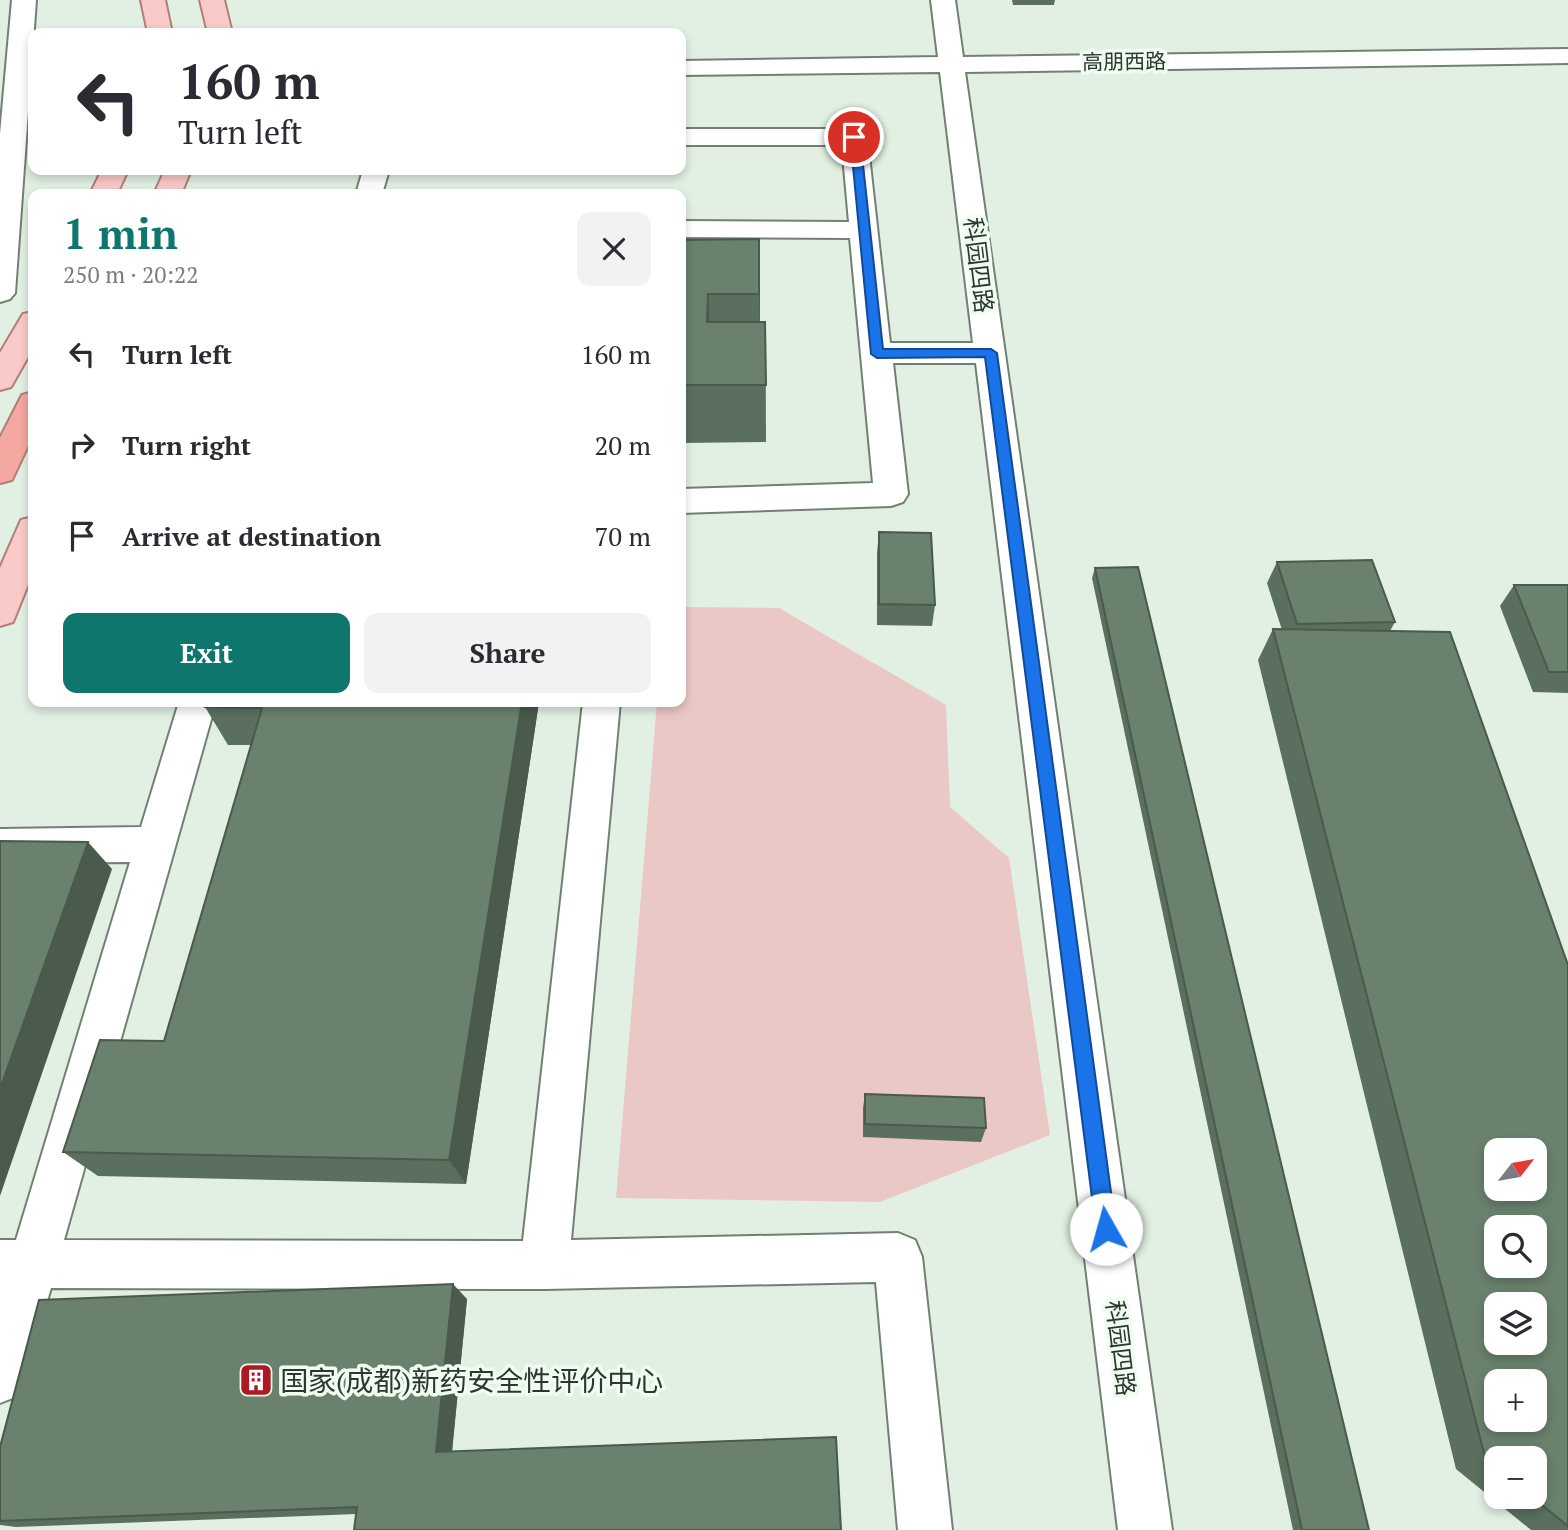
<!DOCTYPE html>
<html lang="en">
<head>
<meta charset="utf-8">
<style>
  :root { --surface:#fff; --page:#f2f2f3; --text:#2b2b33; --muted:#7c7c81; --accent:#0f766e }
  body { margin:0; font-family:"PT Serif","Noto Sans SC",serif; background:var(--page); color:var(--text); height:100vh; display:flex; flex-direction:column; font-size:26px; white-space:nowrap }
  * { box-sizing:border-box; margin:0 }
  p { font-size:23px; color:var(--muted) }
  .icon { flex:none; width:38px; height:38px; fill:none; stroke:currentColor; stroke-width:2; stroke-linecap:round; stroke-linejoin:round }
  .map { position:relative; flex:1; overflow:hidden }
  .drawer { position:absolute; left:28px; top:189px; width:658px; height:518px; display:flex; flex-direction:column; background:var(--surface); border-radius:14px; box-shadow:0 4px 10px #0003 }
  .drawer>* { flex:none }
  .hud { position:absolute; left:28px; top:28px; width:658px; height:147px; border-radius:14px; box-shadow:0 4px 10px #0003; background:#fff; color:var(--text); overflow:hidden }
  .needle { width:46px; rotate:59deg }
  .tools { position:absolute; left:1484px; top:1138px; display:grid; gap:14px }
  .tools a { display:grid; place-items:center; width:63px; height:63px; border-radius:14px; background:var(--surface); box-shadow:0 4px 10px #0003; font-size:35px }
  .pin { position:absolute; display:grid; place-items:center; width:60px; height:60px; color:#fff; margin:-30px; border:4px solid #fff; border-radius:50%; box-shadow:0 2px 7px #0007 }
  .me { position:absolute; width:77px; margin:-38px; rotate:353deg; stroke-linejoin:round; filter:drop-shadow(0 0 5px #0008) }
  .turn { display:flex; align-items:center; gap:24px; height:147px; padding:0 35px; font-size:32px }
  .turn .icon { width:91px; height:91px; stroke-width:2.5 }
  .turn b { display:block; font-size:49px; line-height:60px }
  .round { display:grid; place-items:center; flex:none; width:74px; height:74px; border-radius:14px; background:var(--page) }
  .head { display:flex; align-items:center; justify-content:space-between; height:119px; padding:0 35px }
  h1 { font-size:42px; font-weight:700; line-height:52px; color:var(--accent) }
  .button { display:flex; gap:14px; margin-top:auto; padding:14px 35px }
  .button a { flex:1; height:80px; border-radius:14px; background:var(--accent); color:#fff; font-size:28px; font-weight:700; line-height:80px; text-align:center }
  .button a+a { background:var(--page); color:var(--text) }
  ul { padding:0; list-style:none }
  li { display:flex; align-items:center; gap:21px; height:91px; padding:0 35px }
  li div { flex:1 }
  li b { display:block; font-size:26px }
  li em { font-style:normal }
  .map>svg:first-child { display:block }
  .green { fill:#eac8c5 }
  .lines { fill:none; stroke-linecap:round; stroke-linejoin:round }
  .minor-casing { stroke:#728074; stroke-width:4 }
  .major-casing { stroke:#b07f79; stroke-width:4 }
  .highway-casing { stroke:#b07f79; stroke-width:4 }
  .minor { fill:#fff; fill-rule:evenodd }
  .major { fill:#f9cac7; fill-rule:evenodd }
  .highway { fill:#f5a7a1; fill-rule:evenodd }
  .wall { fill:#5a6f5e; fill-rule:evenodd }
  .shaded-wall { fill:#4a5a4c }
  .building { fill:#69816d; stroke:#4a5a4c; stroke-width:2; fill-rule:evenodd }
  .route { fill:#1a73e8; stroke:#114b97; stroke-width:2 }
  .labels { text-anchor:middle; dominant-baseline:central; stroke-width:7; stroke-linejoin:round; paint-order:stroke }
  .far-street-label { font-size:21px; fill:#2f3530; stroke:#eefdf0 }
  .street-label { font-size:24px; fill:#2f3530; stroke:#eefdf0 }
  .near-poi-label { font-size:28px; fill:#2f3530; stroke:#eefdf0; text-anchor:start }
</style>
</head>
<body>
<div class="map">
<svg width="1568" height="1530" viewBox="0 0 1568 1530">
  <rect width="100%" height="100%" fill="#e1f0e3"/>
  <!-- green -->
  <path class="green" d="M 681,607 L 779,608 L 946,705 L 950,807 L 1009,858 L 1050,1135 L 880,1202 L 616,1198 L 657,702 L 681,702 Z"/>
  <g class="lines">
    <defs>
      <g id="minor">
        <path d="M 12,0 L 36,0 L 15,293 L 10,299 L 0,302 L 0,134 Z"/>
        <path d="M 931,0 L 955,0 L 963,57 L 1568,49 L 1568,63 L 965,72 L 1172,1530 L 1118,1530 L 976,363 L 893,363 L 908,494 L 903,502 L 891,506 L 681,513 L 681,489 L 873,483 L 850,238 L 681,237 L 681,221 L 849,222 L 842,145 L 681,145 L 681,129 L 854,129 L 863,131 L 867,137 L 890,343 L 973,343 L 940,72 L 681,75 L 681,61 L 938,57 Z"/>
        <path d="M 363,170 L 389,170 L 382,194 L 356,194 Z"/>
        <path d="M 179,702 L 216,702 L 64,1240 L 523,1241 L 583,702 L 620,702 L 571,1240 L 898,1233 L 915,1240 L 922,1257 L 952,1530 L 898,1530 L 876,1282 L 545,1289 L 51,1288 L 18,1396 L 0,1403 L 0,1240 L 16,1240 L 130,862 L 0,863 L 0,829 L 141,827 Z"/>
      </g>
      <g id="major">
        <path d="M 141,0 L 165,0 L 172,33 L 148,33 Z"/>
        <path d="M 200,0 L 224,0 L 232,33 L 208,33 Z"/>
        <path d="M 102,170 L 128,170 L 117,194 L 90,194 Z"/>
        <path d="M 165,170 L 191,170 L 181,194 L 154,194 Z"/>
        <path d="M 33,312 L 33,348 L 11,387 L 0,390 L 0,353 L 23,314 Z"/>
        <path d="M 33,517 L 33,572 L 13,622 L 0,626 L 0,568 L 21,520 Z"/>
      </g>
      <path id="highway" d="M 33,392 L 33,435 L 12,480 L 0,483 L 0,438 L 22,395 Z"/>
    </defs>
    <!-- minor casing -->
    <use href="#minor" class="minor-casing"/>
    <!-- major casing -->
    <use href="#major" class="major-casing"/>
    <!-- highway casing -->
    <use href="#highway" class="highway-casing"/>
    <!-- minor -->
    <use href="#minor" class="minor"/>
    <!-- major -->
    <use href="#major" class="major"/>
    <!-- highway -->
    <use href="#highway" class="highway"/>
  </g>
  <!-- wall -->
  <g class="wall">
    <path d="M 1012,0 L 1055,0 L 1054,5 L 1013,5 Z"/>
    <path d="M 681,214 L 683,240 L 759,239 L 760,322 L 765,322 L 766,442 L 681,443 Z"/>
    <path d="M 879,532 L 935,605 L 932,626 L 877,625 L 877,553 Z"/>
    <path d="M 1277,562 L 1395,622 L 1390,631 L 1568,965 L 1568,1530 L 1531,1530 L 1456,1469 L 1258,660 L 1273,629 L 1282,630 L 1267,583 ZM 1496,1458 L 1535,1496 L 1496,1496 Z"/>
    <path d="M 1095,568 L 1369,1530 L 1293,1530 L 1092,578 Z"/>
    <path d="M 1514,585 L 1568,585 L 1568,693 L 1533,692 L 1500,606 Z"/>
    <path d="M 539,702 L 466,1184 L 98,1176 L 63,1152 L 164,1041 L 251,745 L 228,745 L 205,707 Z"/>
    <path d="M 865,1094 L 986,1128 L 981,1142 L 863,1137 L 863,1108 Z"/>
    <path d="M 467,1299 L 452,1452 L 356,1514 L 16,1527 L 0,1525 L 0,1447 Z"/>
  </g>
  <!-- shaded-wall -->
  <g class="shaded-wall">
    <path d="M 681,214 L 685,268 L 681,262 Z"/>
    <path d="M 759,239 L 760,297 L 760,352 L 759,294 Z"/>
    <path d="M 708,294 L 711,352 L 707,322 Z"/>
    <path d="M 765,322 L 766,442 L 766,385 Z"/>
    <path d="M 522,702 L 539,702 L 466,1184 L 449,1160 Z"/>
    <path d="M 88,842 L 112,869 L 0,1196 L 0,1089 Z"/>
    <path d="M 453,1284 L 467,1299 L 451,1461 L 436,1452 Z"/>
  </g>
  <!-- building -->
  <g class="building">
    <path d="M 759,239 L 759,294 L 708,294 L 707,322 L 765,322 L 766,385 L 681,385 L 681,240 Z"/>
    <path d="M 879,532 L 931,533 L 935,605 L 879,604 Z"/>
    <path d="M 1372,560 L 1395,622 L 1297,624 L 1277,562 Z"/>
    <path d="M 1138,567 L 1369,1530 L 1302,1530 L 1095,568 Z"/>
    <path d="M 1514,585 L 1568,585 L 1568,672 L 1549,672 Z"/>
    <path d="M 1273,629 L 1450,632 L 1568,965 L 1568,1526 L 1531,1496 L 1535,1496 L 1535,1458 L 1496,1458 L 1496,1469 L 1486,1461 ZM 1496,1150 L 1535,1150 L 1535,1188 L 1496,1188 ZM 1496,1227 L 1535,1227 L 1535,1265 L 1496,1265 ZM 1496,1304 L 1535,1304 L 1535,1342 L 1496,1342 ZM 1496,1381 L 1535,1381 L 1535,1419 L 1496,1419 Z"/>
    <path d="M 207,702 L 522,702 L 449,1160 L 63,1152 L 100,1040 L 164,1041 L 262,708 L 205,707 Z"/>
    <path d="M 0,841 L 88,842 L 0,1089 Z"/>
    <path d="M 865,1094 L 984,1098 L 986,1128 L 865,1124 Z"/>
    <path d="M 453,1284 L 436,1452 L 836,1437 L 841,1530 L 354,1530 L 357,1507 L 0,1521 L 0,1447 L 39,1300 Z"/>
  </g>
  <!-- route -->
  <path class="route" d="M 850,135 L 860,137 L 883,349 L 991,349 L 997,353 L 1116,1229 L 1113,1236 L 1106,1239 L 1099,1236 L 1096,1229 L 985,357 L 877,358 L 871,354 Z"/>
  <!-- icons -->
  <defs>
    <symbol id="building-square" viewBox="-11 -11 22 22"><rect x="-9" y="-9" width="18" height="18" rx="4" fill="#ad1925" stroke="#eefdf0"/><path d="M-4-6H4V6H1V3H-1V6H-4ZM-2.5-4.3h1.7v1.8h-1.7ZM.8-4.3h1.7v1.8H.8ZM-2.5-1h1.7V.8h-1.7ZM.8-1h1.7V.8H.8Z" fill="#fff"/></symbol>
  </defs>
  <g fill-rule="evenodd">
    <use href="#building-square" x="237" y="1361" width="38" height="38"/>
  </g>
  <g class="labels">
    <!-- far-street labels -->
    <g class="far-street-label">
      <text transform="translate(1124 61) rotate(-1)">高朋西路</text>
    </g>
    <!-- street labels -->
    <g class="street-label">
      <text transform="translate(979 265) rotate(83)">科园四路</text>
      <text transform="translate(1121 1348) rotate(83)">科园四路</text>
    </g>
    <!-- near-poi labels -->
    <g class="near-poi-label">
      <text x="280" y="1380">国家(成都)新药安全性评价中心</text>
    </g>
  </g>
</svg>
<div class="tools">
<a><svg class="needle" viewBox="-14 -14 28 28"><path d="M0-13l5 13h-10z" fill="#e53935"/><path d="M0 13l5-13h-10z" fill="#7c7c81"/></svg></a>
<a><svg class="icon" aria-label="search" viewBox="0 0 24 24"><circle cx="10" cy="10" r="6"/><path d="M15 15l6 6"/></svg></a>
<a><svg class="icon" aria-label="layers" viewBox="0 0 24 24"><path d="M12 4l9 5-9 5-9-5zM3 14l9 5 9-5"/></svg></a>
<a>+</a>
<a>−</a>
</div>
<div class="pin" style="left:854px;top:137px;background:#d93025"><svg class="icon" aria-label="arrive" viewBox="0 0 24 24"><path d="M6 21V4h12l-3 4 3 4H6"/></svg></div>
<svg class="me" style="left:1106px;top:1229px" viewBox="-20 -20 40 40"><circle r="19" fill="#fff"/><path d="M0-13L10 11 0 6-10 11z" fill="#1a73e8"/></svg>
<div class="hud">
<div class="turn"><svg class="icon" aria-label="left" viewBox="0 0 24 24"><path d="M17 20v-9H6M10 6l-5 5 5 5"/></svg><div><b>160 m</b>Turn left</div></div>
</div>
<section class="drawer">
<div class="head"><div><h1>1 min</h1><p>250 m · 20:22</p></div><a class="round"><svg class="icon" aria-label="close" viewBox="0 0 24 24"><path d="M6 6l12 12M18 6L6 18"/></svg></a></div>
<ul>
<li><svg class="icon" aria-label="left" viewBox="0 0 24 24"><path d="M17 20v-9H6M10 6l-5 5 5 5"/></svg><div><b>Turn left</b></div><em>160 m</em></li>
<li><svg class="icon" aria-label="right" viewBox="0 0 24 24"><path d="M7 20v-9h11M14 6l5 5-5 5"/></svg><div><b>Turn right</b></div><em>20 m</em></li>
<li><svg class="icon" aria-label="arrive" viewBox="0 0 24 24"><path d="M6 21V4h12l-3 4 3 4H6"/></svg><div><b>Arrive at destination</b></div><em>70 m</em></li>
</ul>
<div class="button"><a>Exit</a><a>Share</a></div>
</section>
</div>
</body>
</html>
